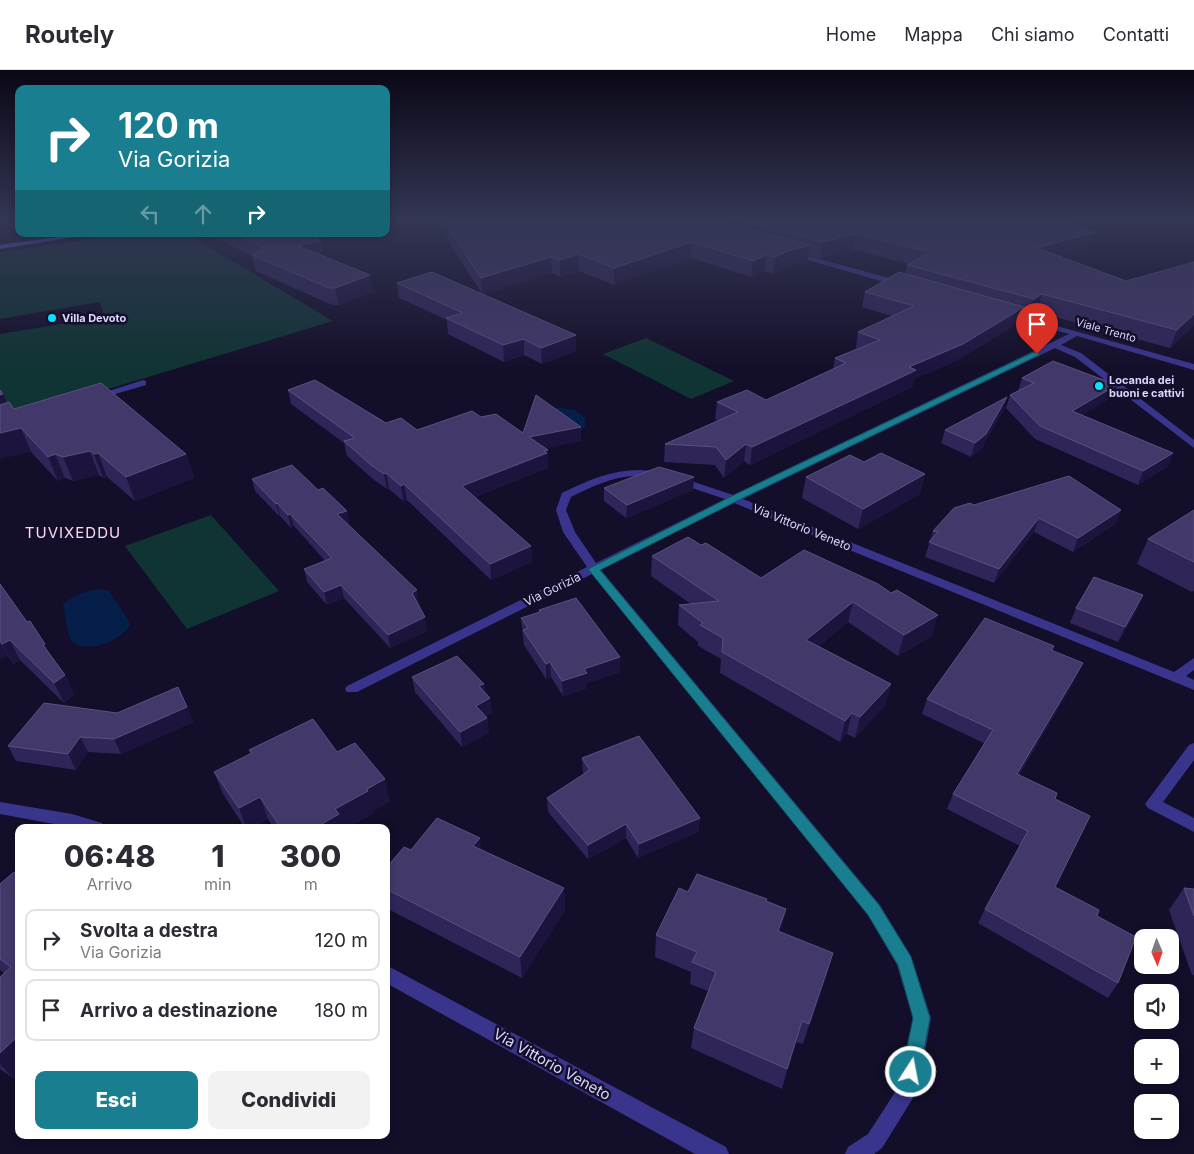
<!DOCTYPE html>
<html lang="it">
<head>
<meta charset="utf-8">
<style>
  :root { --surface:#fff; --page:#f2f2f3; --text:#2b2b33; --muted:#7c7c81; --line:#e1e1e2; --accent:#197e8f }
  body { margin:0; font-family:Inter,sans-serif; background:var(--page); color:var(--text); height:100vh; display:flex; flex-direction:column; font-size:19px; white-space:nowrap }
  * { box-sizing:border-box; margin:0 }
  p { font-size:16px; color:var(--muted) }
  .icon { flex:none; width:28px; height:28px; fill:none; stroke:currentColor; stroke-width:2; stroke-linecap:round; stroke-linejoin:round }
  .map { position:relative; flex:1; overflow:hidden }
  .side { position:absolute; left:15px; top:754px; width:375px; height:315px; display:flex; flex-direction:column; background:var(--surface); border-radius:10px; box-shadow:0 2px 8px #0003 }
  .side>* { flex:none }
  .guide { position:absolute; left:15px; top:15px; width:375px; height:152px; border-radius:10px; box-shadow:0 2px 8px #0003; background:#197e8f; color:#fff; overflow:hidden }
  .needle { width:32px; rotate:178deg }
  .fabs { position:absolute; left:1134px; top:859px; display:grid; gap:10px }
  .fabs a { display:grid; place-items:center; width:45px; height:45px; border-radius:10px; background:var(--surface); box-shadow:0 2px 8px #0003; font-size:25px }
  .pin { position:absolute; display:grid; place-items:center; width:42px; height:42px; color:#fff; margin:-51px -21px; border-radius:50% 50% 50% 0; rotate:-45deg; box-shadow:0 0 5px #0007 }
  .pin .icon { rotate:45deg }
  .me { position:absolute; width:55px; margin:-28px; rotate:11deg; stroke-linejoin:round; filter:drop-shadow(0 0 4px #0008) }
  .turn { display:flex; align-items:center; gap:18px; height:105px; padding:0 20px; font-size:22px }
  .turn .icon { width:65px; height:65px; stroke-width:2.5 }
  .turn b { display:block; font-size:35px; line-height:42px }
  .lanes { display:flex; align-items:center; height:48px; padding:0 20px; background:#0003; justify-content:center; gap:25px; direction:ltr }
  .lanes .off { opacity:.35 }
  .eta { display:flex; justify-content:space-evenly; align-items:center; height:85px; text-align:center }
  .eta b { font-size:30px; font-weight:800; line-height:35px }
  .action { display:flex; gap:10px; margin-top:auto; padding:10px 20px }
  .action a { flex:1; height:58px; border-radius:10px; background:var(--accent); color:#fff; font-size:20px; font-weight:800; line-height:58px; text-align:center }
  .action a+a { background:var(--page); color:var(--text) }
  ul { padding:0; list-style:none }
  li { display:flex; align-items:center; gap:15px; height:62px; margin:0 10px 8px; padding:0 10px; border:2px solid var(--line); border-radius:10px }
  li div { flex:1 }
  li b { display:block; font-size:19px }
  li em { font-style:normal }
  header { display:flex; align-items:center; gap:30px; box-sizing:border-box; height:70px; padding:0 25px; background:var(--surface); border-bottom:1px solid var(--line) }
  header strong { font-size:24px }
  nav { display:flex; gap:28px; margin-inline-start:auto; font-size:18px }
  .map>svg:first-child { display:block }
  .green { fill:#103433 }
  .water { fill:#061e4a }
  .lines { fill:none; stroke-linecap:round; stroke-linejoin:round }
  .street { fill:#39358c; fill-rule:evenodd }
  .secondary { fill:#726dff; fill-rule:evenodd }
  .wall { fill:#302559 }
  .shaded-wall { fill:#1d143e }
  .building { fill:#42386a; stroke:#5a5182 }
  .route { fill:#197e8f; stroke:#10525d }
  .poi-dot { fill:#02e4ff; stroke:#130e29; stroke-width:2 }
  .labels { text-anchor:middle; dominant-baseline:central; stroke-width:5; stroke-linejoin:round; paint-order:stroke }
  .far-poi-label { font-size:11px; font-weight:bold; fill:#dbd6ff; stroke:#130e29; text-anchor:start }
  .far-street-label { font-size:11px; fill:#dbd6ff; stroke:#130e29 }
  .street-label { font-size:12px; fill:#dbd6ff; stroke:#130e29 }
  .quarter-label { font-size:15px; letter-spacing:1px; fill:#ffd8f0; stroke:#130e29 }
  .near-street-label { font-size:15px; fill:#dbd6ff; stroke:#130e29 }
</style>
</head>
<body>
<header>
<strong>Routely</strong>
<nav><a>Home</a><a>Mappa</a><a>Chi siamo</a><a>Contatti</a></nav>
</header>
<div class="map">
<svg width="1194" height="1084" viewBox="0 0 1194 1084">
  <rect width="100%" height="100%" fill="#130e29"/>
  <!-- green -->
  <g class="green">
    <path d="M 124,164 L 187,164 L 333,251 L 0,352 L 0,264 L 105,247 L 100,232 L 0,249 L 0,182 Z"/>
    <path d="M 646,268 L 734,311 L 691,329 L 603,284 Z"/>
    <path d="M 211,445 L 279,521 L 187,559 L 125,476 Z"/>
  </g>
  <!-- water -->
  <g class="water">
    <path d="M 547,336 L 575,340 L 585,348 L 585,357 L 577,364 Z"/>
    <path d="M 99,519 L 109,521 L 131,554 C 123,569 89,585 73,572 C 67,566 65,542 63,534 C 75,525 85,521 99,519 Z"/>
  </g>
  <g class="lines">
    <!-- street -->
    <g class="street">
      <path d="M 793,182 L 904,212 L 905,214 L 898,216 L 791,185 L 791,183 Z"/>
      <path d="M 1002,241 L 1194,294 L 1194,300 L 1077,266 L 1061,275 L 1081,283 L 1194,370 L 1194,378 L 1075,287 L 1055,278 L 743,429 L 1174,602 L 1194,588 L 1194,600 L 1186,606 L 1194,610 L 1194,620 L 734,433 L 601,500 L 880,835 L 911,886 L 931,948 L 918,1020 L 882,1078 L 874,1084 L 845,1084 L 848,1077 L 868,1064 L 899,1016 L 913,948 L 897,895 L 868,845 L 592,504 L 357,622 L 347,622 L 345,619 L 347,616 L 587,497 L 563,462 L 556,440 L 562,423 C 594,407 627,394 663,403 L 664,405 C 658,411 643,405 634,406 C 611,407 591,417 571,427 L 566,440 L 575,462 L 596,493 L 725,429 L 674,412 L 673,410 L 674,408 L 682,408 L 733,425 L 1069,264 L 1002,245 Z"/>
      <path d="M 143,310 L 146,311 L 146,315 L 95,330 L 90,327 Z"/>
      <path d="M 1194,673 L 1194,690 L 1163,732 L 1194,748 L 1194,762 L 1148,738 L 1145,734 L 1189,675 Z"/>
      <path d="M 0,732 L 72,744 L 102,753 L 104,758 L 75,758 L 0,744 Z"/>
      <path d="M 386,895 L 726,1077 L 729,1084 L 695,1084 L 386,913 Z"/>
    </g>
    <!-- secondary -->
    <path class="secondary" d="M 78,164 L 93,164 L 0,179 L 0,175 Z"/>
  </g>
  <!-- wall -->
  <g class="wall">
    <path d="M 434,149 L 1072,149 L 1072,150 L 1068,152 L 1095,162 L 1090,178 L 1060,187 L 1126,211 L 1194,192 L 1194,255 L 1170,278 L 1037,242 L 1029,246 L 1022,245 L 1020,252 L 958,290 L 914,309 L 912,317 L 750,395 L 744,391 L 724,408 L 715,395 L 664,392 L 665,374 L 718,351 L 715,349 L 717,332 L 766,330 L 833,299 L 835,288 L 858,279 L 856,278 L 858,262 L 892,246 L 862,237 L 865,222 L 905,204 L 907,195 L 909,194 L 860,181 L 853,180 L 820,189 L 808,185 L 807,192 L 789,196 L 773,204 L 764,201 L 751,207 L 691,188 L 614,215 L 579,201 L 560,207 L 552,203 L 483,224 L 576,281 L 542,294 L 524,285 L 504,292 L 448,264 L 447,250 L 399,228 L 397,213 L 482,224 Z"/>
    <path d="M 1185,149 L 1194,149 L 1194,152 Z"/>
    <path d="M 208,164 L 315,164 L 320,166 L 324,187 L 373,222 L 339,235 L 332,235 L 256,201 L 252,186 Z"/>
    <path d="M 1022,308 L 1117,315 L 1112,327 L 1082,345 L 1173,383 L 1168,396 L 1138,415 L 1035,369 L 1006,338 L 1010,325 L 1018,321 Z"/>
    <path d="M 288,320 L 386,353 L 417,360 L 481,347 L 523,363 L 581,371 L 545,378 L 548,380 L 548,398 L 475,427 L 531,476 L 532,492 L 491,510 L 407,430 L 403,431 L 389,419 L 387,419 L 374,410 L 347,386 L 344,373 L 291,334 Z"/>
    <path d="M 7,333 L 14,339 L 186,384 L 194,408 L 135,431 L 107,407 L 103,408 L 99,405 L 73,411 L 65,408 L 58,411 L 31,382 Z"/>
    <path d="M 1004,339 L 982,378 L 971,387 L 941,373 L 945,360 Z"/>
    <path d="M 864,392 L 925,404 L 920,424 L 858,459 L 802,428 L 806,407 Z"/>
    <path d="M 694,407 L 693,420 L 626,448 L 604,431 L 604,418 Z"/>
    <path d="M 252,409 L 318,420 L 347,441 L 349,453 L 348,454 L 419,534 L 418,534 L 427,561 L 390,578 L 344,528 L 327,535 L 307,512 L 304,499 L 325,491 L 294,456 L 291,458 L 280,446 L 279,446 L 255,421 Z"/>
    <path d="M 974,435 L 1121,440 L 1115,454 L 1073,482 L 1034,462 L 994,513 L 925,487 L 933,461 Z"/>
    <path d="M 1194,440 L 1194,521 L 1192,522 L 1137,494 L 1148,469 Z"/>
    <path d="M 701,475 L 761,508 L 804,480 L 932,566 L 898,586 L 848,552 L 819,576 L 891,614 L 885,635 L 855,668 L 847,664 L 840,672 L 720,603 L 721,589 L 698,576 L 698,572 L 678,555 L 679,535 L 691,534 L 651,506 L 652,486 Z"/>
    <path d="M 0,514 L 65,605 L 74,625 L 64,633 L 20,590 L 13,594 L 8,586 L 0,589 Z"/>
    <path d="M 1076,538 L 1137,540 L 1118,572 L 1070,553 Z"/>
    <path d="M 539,540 L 620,587 L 620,602 L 587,613 L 587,618 L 563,626 L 551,607 L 546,609 L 524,575 L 521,548 L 539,543 Z"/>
    <path d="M 1054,576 L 1053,580 L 1076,608 L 1019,705 L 1055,729 L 1055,817 L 1097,846 L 1118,913 L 1108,928 L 978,853 L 985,839 L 1020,776 L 947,739 L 953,724 L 984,673 L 922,644 L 927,629 Z"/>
    <path d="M 412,607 L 484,614 L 485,623 L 490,628 L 492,643 L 486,646 L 487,648 L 489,663 L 462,677 L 415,622 Z"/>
    <path d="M 187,637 L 193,652 L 121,684 L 88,682 L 76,700 L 16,691 L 8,676 L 117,643 Z"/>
    <path d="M 249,680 L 337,682 L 390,731 L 373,741 L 374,743 L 347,758 L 274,758 L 268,749 L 252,758 L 245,758 L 223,724 L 214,702 L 250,684 Z"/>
    <path d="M 582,688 L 700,748 L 698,762 L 638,788 L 626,768 L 588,789 L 548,742 L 547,728 L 584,704 L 583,702 Z"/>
    <path d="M 411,780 L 482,780 L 564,818 L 565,840 L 522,908 L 386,838 L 386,798 Z"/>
    <path d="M 19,805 L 19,1002 L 13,1008 L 0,999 L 0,907 L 4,903 L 0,900 L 0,814 Z"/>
    <path d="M 1184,818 L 1194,819 L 1194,905 L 1192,905 L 1169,840 Z"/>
    <path d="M 688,822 L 766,831 L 780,862 L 827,904 L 803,974 L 796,972 L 782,1019 L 691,978 L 694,958 L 708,921 L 690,914 L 691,902 L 655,887 L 656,865 Z"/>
  </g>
  <!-- shaded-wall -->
  <g class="shaded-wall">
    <path d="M 12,149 L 19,149 L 19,150 L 13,151 Z"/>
    <path d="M 734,149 L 786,149 L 745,152 L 745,160 L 733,163 Z"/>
    <path d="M 1048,149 L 1072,149 L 1072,150 L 1045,160 Z"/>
    <path d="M 1095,162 L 1090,178 L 1032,195 L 1037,178 Z"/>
    <path d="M 855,164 L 853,180 L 820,189 L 822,172 Z"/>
    <path d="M 320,166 L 324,187 L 298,176 L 315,168 Z"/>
    <path d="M 692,172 L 691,188 L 614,215 L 614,198 Z"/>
    <path d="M 810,175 L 807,192 L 789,196 L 773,204 L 775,187 L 791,180 Z"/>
    <path d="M 579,184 L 579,201 L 560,207 L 560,190 Z"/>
    <path d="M 766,185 L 764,201 L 751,207 L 753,191 Z"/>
    <path d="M 551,187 L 552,203 L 482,225 L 481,208 Z"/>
    <path d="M 370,205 L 373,222 L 339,235 L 335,218 Z"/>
    <path d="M 1042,224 L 1037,242 L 1029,246 L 1034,229 Z"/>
    <path d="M 1024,237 L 1020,252 L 958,290 L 914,309 L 912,317 L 750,395 L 752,377 Z"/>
    <path d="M 1194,244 L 1194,255 L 1170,278 L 1177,260 Z"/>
    <path d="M 576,265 L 576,281 L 542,294 L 541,278 Z"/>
    <path d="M 524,269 L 524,285 L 504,292 L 503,275 Z"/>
    <path d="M 1117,315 L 1112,327 L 1068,354 L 1072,341 Z"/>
    <path d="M 3,324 L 13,347 L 0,351 L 0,325 Z"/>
    <path d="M 1007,327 L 1004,339 L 982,378 L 971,387 L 975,373 Z"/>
    <path d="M 581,357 L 581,371 L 530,382 L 529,367 Z"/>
    <path d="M 21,358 L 31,382 L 0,389 L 0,363 Z"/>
    <path d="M 746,374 L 744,391 L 724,408 L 726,390 Z"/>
    <path d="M 548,380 L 548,398 L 464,432 L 462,416 Z"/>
    <path d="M 90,381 L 99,405 L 73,411 L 63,387 Z"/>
    <path d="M 98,383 L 107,407 L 103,408 L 94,384 Z"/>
    <path d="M 1173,383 L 1168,396 L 1138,415 L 1143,401 Z"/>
    <path d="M 55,384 L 65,408 L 58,411 L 48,387 Z"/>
    <path d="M 186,384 L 194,408 L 135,431 L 126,407 Z"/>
    <path d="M 386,403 L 389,419 L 387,419 L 384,404 Z"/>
    <path d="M 925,404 L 920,424 L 858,459 L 863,439 Z"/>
    <path d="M 694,407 L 693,420 L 626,448 L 627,435 Z"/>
    <path d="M 404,414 L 407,430 L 403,431 L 401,416 Z"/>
    <path d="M 277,433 L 280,446 L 279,446 L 276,434 Z"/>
    <path d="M 1121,440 L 1115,454 L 1073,482 L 1078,468 Z"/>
    <path d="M 347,441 L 349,453 L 340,457 L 337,444 Z"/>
    <path d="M 290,444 L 294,456 L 291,458 L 288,445 Z"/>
    <path d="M 1039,448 L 1034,462 L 994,513 L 999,499 Z"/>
    <path d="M 531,476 L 532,492 L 491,510 L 490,494 Z"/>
    <path d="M 341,515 L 344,528 L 327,535 L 324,522 Z"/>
    <path d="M 417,520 L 419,534 L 414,536 L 412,523 Z"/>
    <path d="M 1143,525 L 1137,540 L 1118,572 L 1125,557 Z"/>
    <path d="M 853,532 L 848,552 L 802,590 L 806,570 Z"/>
    <path d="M 938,545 L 932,566 L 898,586 L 904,565 Z"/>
    <path d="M 425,547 L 427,561 L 390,578 L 388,565 Z"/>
    <path d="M 10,570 L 20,590 L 13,594 L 2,574 Z"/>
    <path d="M 0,572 L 8,586 L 0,589 Z"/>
    <path d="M 45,574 L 55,593 L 43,575 Z"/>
    <path d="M 620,587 L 620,602 L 587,613 L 587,618 L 563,626 L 562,611 L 584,599 Z"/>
    <path d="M 550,592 L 551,607 L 546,609 L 546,594 Z"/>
    <path d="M 1083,593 L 1076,608 L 1010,719 L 1017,704 Z"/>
    <path d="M 65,605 L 74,625 L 64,633 L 54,613 Z"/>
    <path d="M 484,614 L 486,628 L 479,616 Z"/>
    <path d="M 891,614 L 885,635 L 855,668 L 860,647 Z"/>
    <path d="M 490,628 L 492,643 L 478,651 L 476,636 Z"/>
    <path d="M 187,637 L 193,652 L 121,684 L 114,669 Z"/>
    <path d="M 852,643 L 847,664 L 840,672 L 845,651 Z"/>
    <path d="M 487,648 L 489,663 L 462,677 L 460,662 Z"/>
    <path d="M 80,667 L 88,682 L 76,700 L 68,684 Z"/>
    <path d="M 385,709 L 390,731 L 373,741 L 374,743 L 347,758 L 315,758 L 335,739 Z"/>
    <path d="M 260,727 L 268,749 L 252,758 L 246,758 L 239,738 Z"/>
    <path d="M 700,748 L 698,762 L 638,788 L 639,774 Z"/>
    <path d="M 626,754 L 626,768 L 588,789 L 588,775 Z"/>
    <path d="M 480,768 L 483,790 L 473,776 Z"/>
    <path d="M 564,818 L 565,840 L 522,908 L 520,887 Z"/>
    <path d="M 786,839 L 781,860 L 774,883 L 778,861 Z"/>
    <path d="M 833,883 L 827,904 L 803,974 L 809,954 Z"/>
    <path d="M 802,951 L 796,972 L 782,1019 L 787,999 Z"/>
    <path d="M 19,965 L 19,1002 L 13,1008 L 0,994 L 0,983 Z"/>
  </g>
  <!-- building -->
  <g class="building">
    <path d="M 442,149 L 710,149 L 810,175 L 791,180 L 775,187 L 766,185 L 753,191 L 692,172 L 614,198 L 579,184 L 560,190 L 551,187 L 481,208 Z"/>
    <path d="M 757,149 L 1059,149 L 1095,162 L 1037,178 L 1126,211 L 1194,192 L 1194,244 L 1177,260 L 1042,224 L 1034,229 L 907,195 L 930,182 L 863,165 L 855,164 L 822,172 L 745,152 Z"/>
    <path d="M 236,164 L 314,164 L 320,166 L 315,168 L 321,171 L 298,176 L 370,205 L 335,218 L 329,218 L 252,185 L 265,178 Z"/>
    <path d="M 432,202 L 576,265 L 541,278 L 524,269 L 503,275 L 446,248 L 463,243 L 397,213 Z"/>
    <path d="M 899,202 L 1024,237 L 963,274 L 909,297 L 916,300 L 904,306 L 752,377 L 746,374 L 726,390 L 716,377 L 665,374 L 738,342 L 717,332 L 747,320 L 766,330 L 846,293 L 835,288 L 880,270 L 858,262 L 914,236 L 865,222 Z"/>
    <path d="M 1053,291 L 1117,315 L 1072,341 L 1173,383 L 1143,401 L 1040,356 L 1010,325 L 1034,313 L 1022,308 Z"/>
    <path d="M 315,310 L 386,353 L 401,348 L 417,360 L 472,341 L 481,347 L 496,344 L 523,363 L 536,325 L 581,357 L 529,367 L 548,380 L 544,381 L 547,383 L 462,416 L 531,476 L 490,494 L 404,414 L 401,416 L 386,403 L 384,404 L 371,395 L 344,371 L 355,368 L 288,320 Z"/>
    <path d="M 101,313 L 186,384 L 126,407 L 98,383 L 94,384 L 90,381 L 63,387 L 55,384 L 48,387 L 21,358 L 0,363 L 0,335 L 9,332 L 14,339 Z"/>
    <path d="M 0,320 L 3,324 L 0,325 Z"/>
    <path d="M 1007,327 L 986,364 L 975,373 L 945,360 Z"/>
    <path d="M 881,383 L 925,404 L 863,439 L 806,407 L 850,385 L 864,392 Z"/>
    <path d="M 292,395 L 318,420 L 323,418 L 347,441 L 337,444 L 417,520 L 412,523 L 425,547 L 388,565 L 341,515 L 324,522 L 304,499 L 332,488 L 290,444 L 288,445 L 277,433 L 276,434 L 252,409 Z"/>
    <path d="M 659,397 L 694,407 L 627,435 L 604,418 Z"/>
    <path d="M 1069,406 L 1121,440 L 1078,468 L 1039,448 L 999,499 L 929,472 L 938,462 L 933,461 L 954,438 L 970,433 L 974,435 Z"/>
    <path d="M 1194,440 L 1194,492 L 1148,469 Z"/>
    <path d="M 688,467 L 701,475 L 706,473 L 761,508 L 804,480 L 878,514 L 891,523 L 897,520 L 938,545 L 904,565 L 853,532 L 806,570 L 891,614 L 860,647 L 852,643 L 845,651 L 722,582 L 723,568 L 700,555 L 703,553 L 679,535 L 719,531 L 652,486 Z"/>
    <path d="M 1094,507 L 1143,525 L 1125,557 L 1076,538 Z"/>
    <path d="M 0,514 L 27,552 L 30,551 L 45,574 L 43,575 L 65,605 L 54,613 L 10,570 L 2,574 L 0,571 Z"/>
    <path d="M 576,528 L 620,587 L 584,599 L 587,603 L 562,611 L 550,592 L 546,594 L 523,560 L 528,558 L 521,548 L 540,542 L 539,540 Z"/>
    <path d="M 985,548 L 1054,576 L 1051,580 L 1083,593 L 1017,704 L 1057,723 L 1055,729 L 1090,746 L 1055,817 L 1099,840 L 1097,846 L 1136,867 L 1118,913 L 985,839 L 1028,761 L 953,724 L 993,660 L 927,629 Z"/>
    <path d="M 457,586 L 484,614 L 479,616 L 490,628 L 476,636 L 487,648 L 460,662 L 412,607 Z"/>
    <path d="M 178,617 L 187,637 L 114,669 L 80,667 L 68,684 L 8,676 L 44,633 L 117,643 Z"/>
    <path d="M 313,649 L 337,682 L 355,673 L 385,709 L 367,719 L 368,721 L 335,739 L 339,744 L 315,758 L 281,758 L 260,727 L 239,738 L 214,702 L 252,683 L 249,680 Z"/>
    <path d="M 639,666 L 700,748 L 639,774 L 626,754 L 588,775 L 547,728 L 590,700 L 582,688 Z"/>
    <path d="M 437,748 L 480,768 L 473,776 L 564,818 L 520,887 L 386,819 L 386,798 L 404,777 L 411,780 Z"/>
    <path d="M 14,802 L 19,805 L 19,965 L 0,983 L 0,907 L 11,897 L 0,889 L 0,814 Z"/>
    <path d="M 697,804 L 767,829 L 766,831 L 786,839 L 778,861 L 833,883 L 809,954 L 802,951 L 787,999 L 694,958 L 716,902 L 692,892 L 697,882 L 656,865 L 679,818 L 688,822 Z"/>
    <path d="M 1184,818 L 1194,819 L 1194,846 Z"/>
  </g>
  <!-- sky -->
  <linearGradient id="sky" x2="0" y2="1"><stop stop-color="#0a0817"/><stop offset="0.5" stop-color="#333654"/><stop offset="1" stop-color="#333654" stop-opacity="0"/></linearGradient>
  <rect width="1194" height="300" fill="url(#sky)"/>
  <!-- route -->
  <path class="route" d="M 1034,282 L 1041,284 L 743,428 L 600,500 L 879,835 L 911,887 L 930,948 L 920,1002 L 918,1008 L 911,1011 L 905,1008 L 902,1002 L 913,948 L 898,895 L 868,845 L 588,499 L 736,424 Z"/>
  <!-- markers -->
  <g class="poi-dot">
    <circle cx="52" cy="248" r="5"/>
    <circle cx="1099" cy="316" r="5"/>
  </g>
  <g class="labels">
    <!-- far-poi labels -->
    <g class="far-poi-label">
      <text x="62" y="248">Villa Devoto</text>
      <text x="1109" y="310">Locanda dei<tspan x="1109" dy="13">buoni e cattivi</tspan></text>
    </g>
    <!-- far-street labels -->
    <g class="far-street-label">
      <text transform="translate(1106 260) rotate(16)">Viale Trento</text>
    </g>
    <!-- street labels -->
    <g class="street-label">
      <text transform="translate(802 457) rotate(22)">Via Vittorio Veneto</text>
      <text transform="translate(552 519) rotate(-26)">Via Gorizia</text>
    </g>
    <!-- quarter labels -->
    <g class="quarter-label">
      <text x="73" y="462">TUVIXEDDU</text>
    </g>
    <!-- near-street labels -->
    <g class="near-street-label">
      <text transform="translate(552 994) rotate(29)">Via Vittorio Veneto</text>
    </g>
  </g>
</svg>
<div class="fabs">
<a><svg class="needle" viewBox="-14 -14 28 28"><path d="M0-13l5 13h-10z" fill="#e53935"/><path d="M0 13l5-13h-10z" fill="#7c7c81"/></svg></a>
<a><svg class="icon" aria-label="sound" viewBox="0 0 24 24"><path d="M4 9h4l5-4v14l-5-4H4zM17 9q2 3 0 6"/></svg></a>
<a>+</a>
<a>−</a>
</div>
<div class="pin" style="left:1037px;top:284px;background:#d93025"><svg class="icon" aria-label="arrive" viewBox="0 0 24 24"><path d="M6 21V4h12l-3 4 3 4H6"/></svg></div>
<svg class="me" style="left:911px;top:1002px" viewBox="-20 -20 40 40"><circle r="17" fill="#197e8f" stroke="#fff" stroke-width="3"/><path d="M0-11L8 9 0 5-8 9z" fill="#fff"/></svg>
<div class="guide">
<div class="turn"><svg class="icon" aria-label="right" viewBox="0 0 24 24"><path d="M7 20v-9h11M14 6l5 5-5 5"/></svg><div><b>120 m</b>Via Gorizia</div></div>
<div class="lanes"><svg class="icon off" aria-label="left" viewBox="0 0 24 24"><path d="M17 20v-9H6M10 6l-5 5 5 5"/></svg><svg class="icon off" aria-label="ahead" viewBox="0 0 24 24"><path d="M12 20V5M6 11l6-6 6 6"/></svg><svg class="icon" aria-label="right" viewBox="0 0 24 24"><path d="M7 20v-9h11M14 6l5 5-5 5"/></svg></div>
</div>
<section class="side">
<div class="eta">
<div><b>06:48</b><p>Arrivo</p></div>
<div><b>1</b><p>min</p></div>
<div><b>300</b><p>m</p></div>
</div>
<ul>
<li><svg class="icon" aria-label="right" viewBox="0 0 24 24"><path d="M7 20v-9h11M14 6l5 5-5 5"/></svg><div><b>Svolta a destra</b><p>Via Gorizia</p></div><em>120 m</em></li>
<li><svg class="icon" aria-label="arrive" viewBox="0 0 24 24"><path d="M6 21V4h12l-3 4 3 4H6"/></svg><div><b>Arrivo a destinazione</b></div><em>180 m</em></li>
</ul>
<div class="action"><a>Esci</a><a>Condividi</a></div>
</section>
</div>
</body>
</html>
